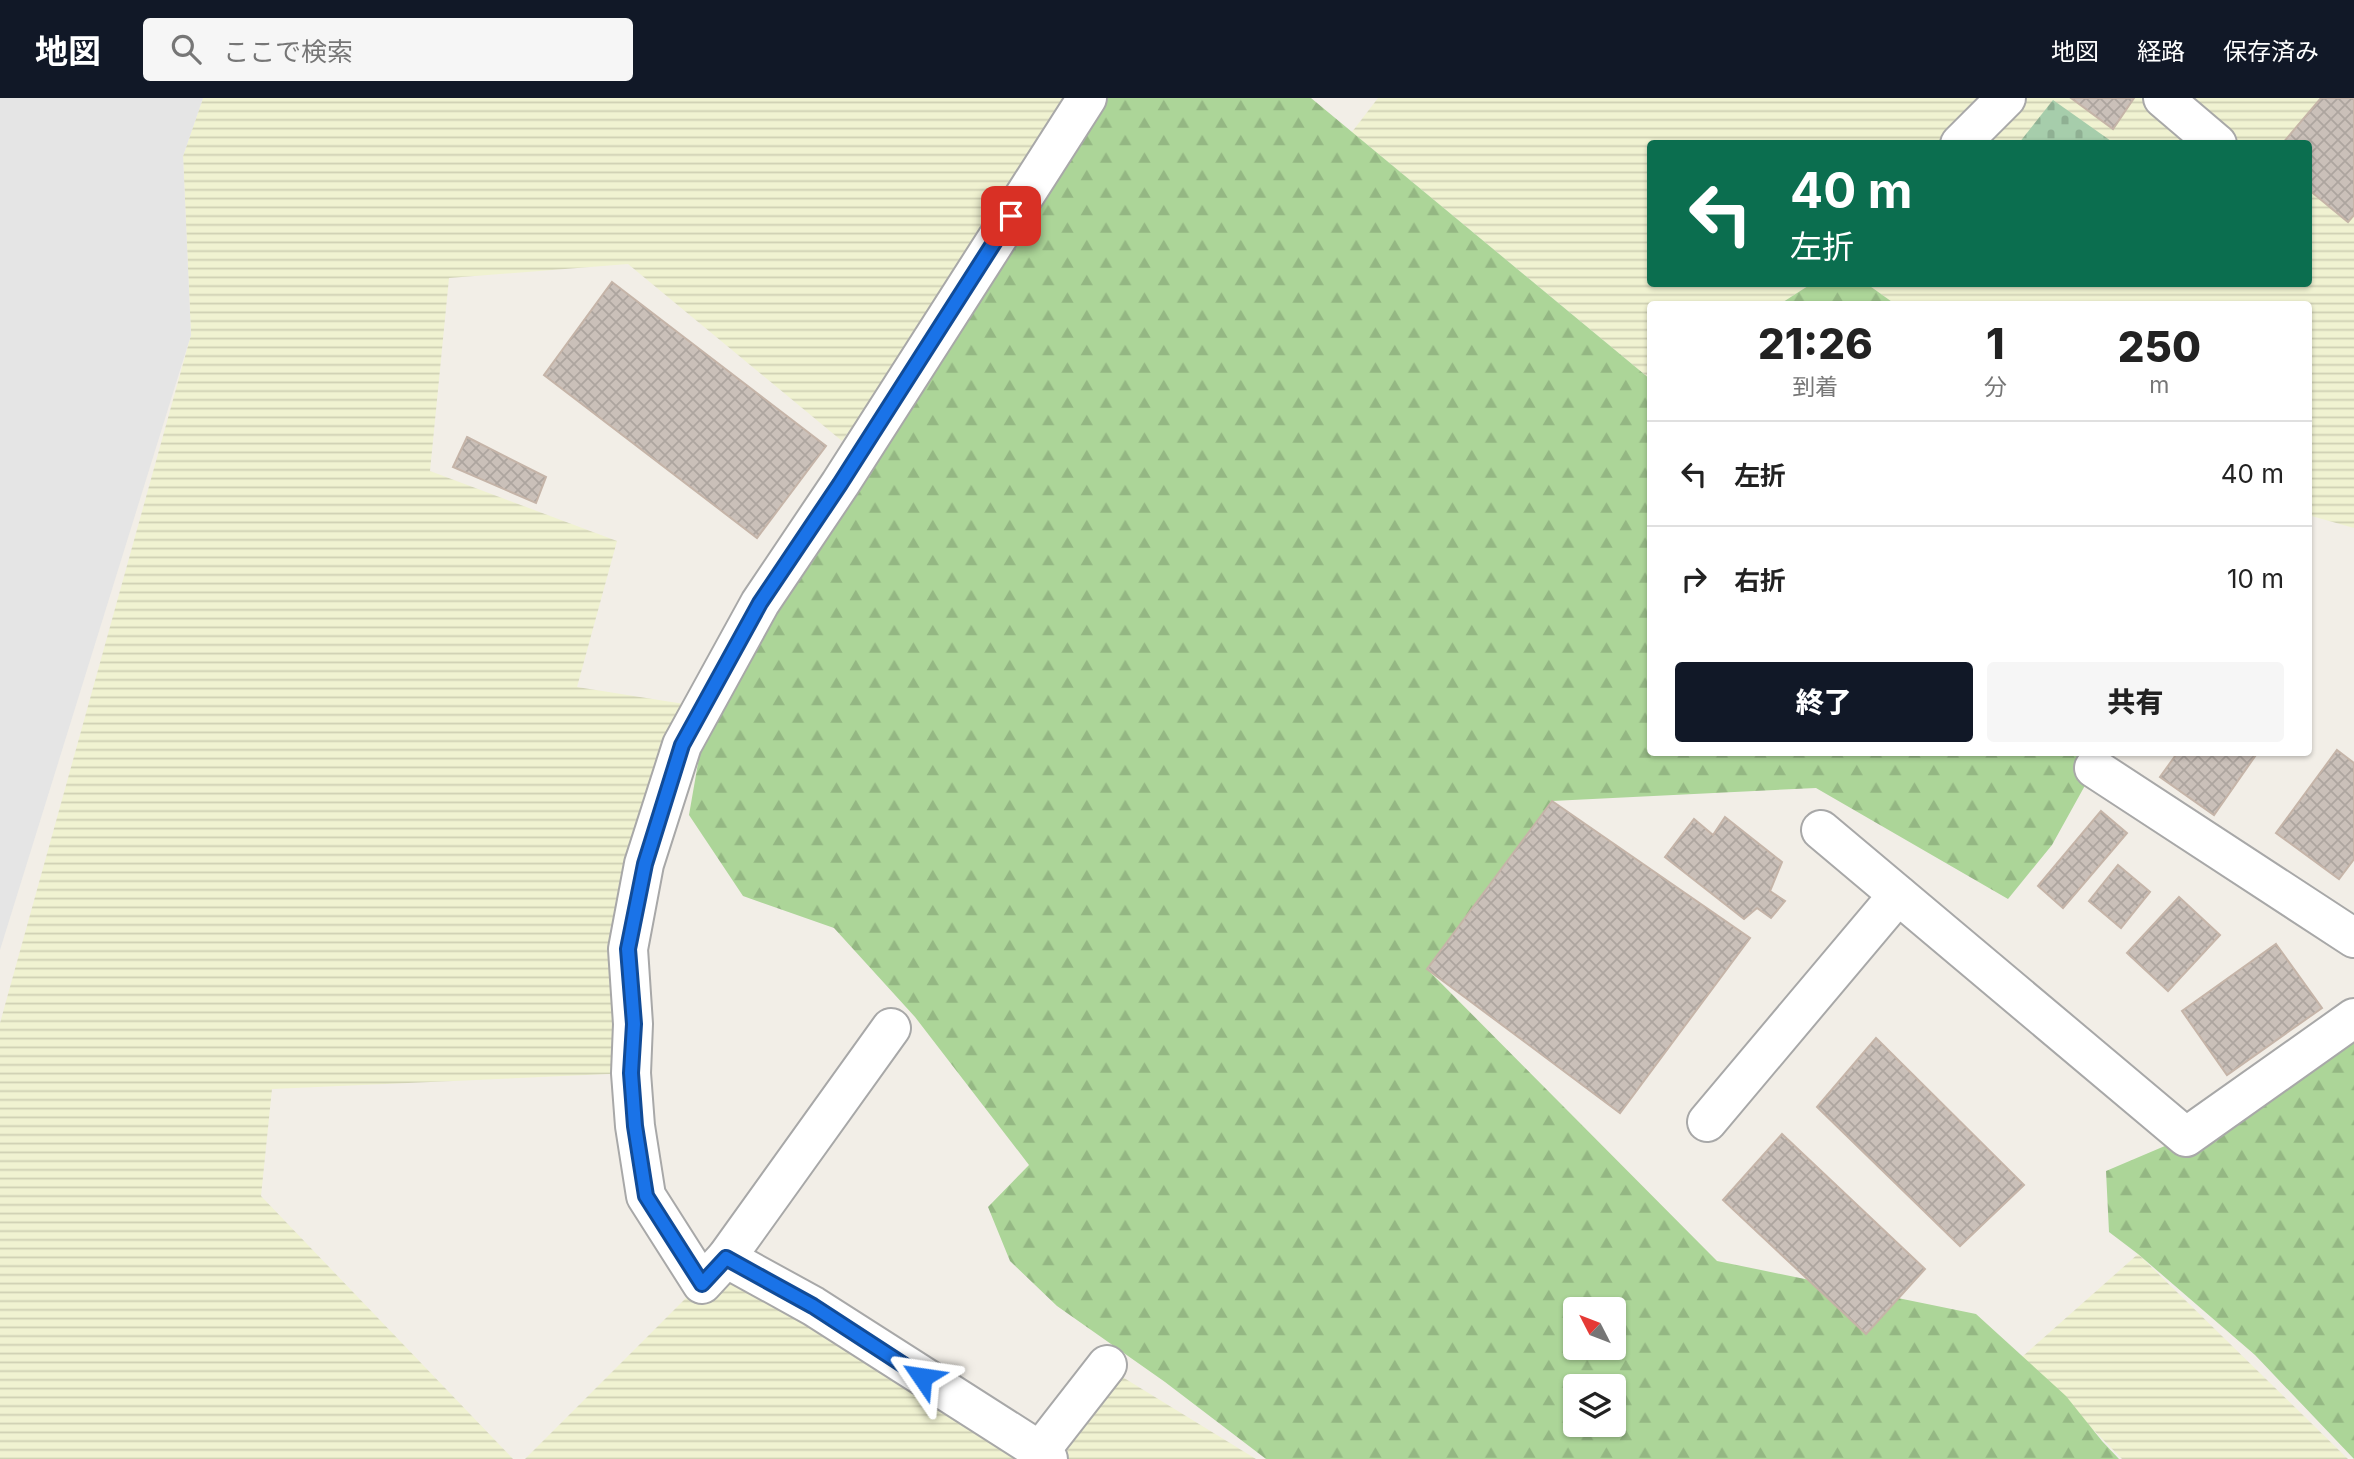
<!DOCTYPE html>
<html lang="ja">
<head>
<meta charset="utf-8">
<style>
  :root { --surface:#fff; --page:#f6f6f6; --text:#222; --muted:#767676; --line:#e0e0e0; --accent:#111827 }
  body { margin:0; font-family:Inter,"Noto Sans JP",sans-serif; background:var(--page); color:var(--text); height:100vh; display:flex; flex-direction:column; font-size:26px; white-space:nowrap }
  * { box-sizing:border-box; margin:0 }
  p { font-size:23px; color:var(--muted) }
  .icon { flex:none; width:38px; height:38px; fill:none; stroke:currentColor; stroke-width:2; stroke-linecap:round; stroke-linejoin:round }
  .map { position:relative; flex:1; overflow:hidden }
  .panel { position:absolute; left:1647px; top:203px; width:665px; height:455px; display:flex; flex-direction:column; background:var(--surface); border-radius:7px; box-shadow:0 2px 5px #0004 }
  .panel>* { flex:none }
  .hud { position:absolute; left:1647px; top:42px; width:665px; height:147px; border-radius:7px; box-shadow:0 2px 5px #0004; background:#0b6e4f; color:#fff; overflow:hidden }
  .needle { width:46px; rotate:312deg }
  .fabs { position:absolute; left:1563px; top:1199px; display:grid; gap:14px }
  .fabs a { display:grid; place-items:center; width:63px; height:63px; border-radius:7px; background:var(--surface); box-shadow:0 2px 5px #0004; font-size:35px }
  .pin { position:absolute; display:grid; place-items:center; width:60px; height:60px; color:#fff; margin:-30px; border-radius:14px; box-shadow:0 4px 10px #0006 }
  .me { position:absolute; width:77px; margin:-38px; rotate:302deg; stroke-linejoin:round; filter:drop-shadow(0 0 5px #0008) }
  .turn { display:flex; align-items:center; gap:24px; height:147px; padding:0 28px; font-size:32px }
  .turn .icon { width:91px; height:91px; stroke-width:2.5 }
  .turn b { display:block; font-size:49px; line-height:60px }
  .eta { display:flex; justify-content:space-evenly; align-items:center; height:119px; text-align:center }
  .eta b { font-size:42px; font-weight:800; line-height:49px }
  .button { display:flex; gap:14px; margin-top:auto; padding:14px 28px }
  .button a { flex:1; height:80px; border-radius:7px; background:var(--accent); color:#fff; font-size:28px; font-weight:800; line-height:80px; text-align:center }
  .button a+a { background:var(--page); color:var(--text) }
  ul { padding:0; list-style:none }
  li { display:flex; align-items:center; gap:21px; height:105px; padding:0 28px; border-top:2px solid var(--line) }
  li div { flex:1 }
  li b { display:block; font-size:26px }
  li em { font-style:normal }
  header { display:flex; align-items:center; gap:42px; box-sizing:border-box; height:98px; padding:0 35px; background:var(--accent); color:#fff }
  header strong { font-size:33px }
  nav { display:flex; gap:38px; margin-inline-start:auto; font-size:24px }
  .search { width:490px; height:63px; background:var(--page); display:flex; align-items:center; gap:18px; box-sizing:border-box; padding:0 24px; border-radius:7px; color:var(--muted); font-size:26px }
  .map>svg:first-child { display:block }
  .farmland { fill:url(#farmland-rules) }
  .forest { fill:url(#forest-firs); fill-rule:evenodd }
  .cemetery { fill:url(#cemetery-stones) }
  .parking { fill:#e5e5e5 }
  .building { fill:url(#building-cross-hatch); stroke:#c5b4a8; stroke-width:2 }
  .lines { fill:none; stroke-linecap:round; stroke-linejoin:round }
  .minor-casing { stroke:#a8a8a8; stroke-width:42 }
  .minor { stroke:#fff; stroke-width:38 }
  .route-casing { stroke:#114b97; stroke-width:18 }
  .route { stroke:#1a73e8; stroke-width:12 }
</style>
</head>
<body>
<header>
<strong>地図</strong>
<div class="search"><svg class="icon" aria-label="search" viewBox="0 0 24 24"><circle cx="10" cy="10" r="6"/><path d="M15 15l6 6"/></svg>ここで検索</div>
<nav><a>地図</a><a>経路</a><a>保存済み</a></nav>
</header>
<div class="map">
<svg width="2354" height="1361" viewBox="0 0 2354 1361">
  <defs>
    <pattern id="farmland-rules" width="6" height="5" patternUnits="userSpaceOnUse" patternTransform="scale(1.75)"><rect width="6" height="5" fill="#f0f2d1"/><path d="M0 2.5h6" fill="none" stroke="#cecfb3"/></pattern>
    <pattern id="forest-firs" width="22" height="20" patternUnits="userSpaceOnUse" patternTransform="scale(1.75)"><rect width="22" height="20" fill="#acd598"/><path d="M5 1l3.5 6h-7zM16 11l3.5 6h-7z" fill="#94b783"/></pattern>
    <pattern id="cemetery-stones" width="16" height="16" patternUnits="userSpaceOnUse" patternTransform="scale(1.75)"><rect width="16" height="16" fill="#a6cdab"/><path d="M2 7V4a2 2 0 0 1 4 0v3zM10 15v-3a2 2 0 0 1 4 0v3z" fill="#8fb093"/></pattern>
    <pattern id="building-cross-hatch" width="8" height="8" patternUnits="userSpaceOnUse" patternTransform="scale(1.75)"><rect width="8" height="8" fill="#cac0b9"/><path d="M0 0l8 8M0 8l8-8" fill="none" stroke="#ada59f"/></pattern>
  </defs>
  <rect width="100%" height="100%" fill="#f2eee7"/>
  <!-- farmland -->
  <g class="farmland">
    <path d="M 203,0 L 1086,0 L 842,343 L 628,166 L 449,180 L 430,373 L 617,443 L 577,589 L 703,609 L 610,830 L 631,975 L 272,991 L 261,1098 L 513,1361 L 0,1361 L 0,925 L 191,237 L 183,58 Z"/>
    <path d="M 1378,0 L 2354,0 L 2354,430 L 2308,417 L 2308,206 L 1895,206 L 1867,186 L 2308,186 L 2308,46 L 1650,46 L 1650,186 L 1811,186 L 1780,206 L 1650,206 L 1650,281 L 1352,34 Z"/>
    <path d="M 2138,1156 L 2348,1361 L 2122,1361 L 2022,1259 Z"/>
    <path d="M 726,1160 L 1027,1361 L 525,1361 Z"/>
    <path d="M 1111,1272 L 1256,1361 L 1048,1361 Z"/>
  </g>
  <!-- forest -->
  <g class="forest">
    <path d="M 1088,0 L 1311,0 L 1650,281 L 1650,654 L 2103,655 L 2052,747 L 2008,801 L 1816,690 L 1552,703 L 1427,871 L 1717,1163 L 1976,1216 L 2066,1298 L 2102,1343 L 2119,1361 L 1266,1361 L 1165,1284 L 1057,1208 L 1010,1163 L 988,1109 L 1029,1067 L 915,919 L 834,830 L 743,798 L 689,717 L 710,596 ZM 1575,1211 L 1614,1211 L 1614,1250 L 1575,1250 ZM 1575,1288 L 1614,1288 L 1614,1326 L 1575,1326 Z"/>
    <path d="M 1811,186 L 1867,186 L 1895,206 L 1780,206 Z"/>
    <path d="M 2354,915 L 2354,1361 L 2255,1257 L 2138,1156 L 2109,1134 L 2106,1073 L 2186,1039 Z"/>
  </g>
  <!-- cemetery -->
  <path class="cemetery" d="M 2053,2 L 2111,43 L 2109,45 L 2019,45 Z"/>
  <!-- parking -->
  <path class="parking" d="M 0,0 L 203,0 L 183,58 L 191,237 L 0,852 Z"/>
  <!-- building -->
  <g class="building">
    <path d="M 2071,0 L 2134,0 L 2113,31 Z"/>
    <path d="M 2321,0 L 2354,0 L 2354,117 L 2348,124 L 2308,91 L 2308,46 L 2282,46 Z"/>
    <path d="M 612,184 L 826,348 L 757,440 L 544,277 Z"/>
    <path d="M 467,339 L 546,379 L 536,405 L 453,369 Z"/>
    <path d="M 2337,652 L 2354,665 L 2354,761 L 2339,781 L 2276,735 Z"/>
    <path d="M 2178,654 L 2258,654 L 2214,717 L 2160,679 Z"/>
    <path d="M 1552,703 L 1750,840 L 1620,1015 L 1427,871 Z"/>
    <path d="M 2101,713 L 2127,735 L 2063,810 L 2038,788 Z"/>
    <path d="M 1725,719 L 1782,764 L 1770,793 L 1785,803 L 1771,820 L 1757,810 L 1744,821 L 1665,759 L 1694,721 L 1713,737 Z"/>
    <path d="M 2118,767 L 2150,794 L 2121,830 L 2089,803 Z"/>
    <path d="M 2179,799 L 2220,837 L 2168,893 L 2127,855 Z"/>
    <path d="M 2276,846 L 2322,910 L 2227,977 L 2182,913 Z"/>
    <path d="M 1876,940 L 2024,1087 L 1960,1148 L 1817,1009 Z"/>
    <path d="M 1782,1036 L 1925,1171 L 1866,1236 L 1723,1102 Z"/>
  </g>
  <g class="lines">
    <defs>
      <g id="minor">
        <path d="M 2163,0 L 2217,46"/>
        <path d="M 1960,46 L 2006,0"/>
        <path d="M 2094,670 L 2354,840"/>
        <path d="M 1821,732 L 2186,1039 L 2354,920"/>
        <path d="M 1707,1024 L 1898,797"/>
        <path d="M 726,1160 L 891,930"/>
        <path d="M 1040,1353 L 1107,1267"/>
        <path d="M 1048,1361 L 1040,1353 L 813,1208 L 726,1160 L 702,1186 L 646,1098 L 635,1028 L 631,975 L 633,926 L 628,851 L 644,766 L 682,647 L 760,505 L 840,386 L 1087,0"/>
      </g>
    </defs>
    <!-- minor casing -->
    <use href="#minor" class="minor-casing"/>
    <!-- minor -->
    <use href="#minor" class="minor"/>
  </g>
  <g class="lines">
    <defs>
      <path id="route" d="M 922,1279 L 813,1208 L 726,1160 L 702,1186 L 646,1098 L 635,1028 L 631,975 L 634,926 L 628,851 L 645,766 L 682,647 L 760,505 L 840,386 L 1011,118"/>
    </defs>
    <!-- route casing -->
    <use href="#route" class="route-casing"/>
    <!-- route -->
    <use href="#route" class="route"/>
  </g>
</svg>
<div class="fabs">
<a><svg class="needle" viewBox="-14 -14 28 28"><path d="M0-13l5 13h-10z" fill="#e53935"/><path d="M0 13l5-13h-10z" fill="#767676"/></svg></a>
<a><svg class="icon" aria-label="layers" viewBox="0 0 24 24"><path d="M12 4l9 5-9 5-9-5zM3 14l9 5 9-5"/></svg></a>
</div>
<div class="pin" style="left:1011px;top:118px;background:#d93025"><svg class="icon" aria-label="arrive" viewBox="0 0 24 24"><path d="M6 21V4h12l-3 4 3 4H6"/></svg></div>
<svg class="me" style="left:922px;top:1279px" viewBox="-20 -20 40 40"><path d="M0-17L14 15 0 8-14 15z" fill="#1a73e8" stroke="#fff" stroke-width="4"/></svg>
<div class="hud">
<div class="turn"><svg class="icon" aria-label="left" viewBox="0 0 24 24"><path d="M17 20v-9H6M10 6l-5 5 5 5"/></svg><div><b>40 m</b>左折</div></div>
</div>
<section class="panel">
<div class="eta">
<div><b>21:26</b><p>到着</p></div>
<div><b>1</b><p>分</p></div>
<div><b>250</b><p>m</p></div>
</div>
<ul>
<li><svg class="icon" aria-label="left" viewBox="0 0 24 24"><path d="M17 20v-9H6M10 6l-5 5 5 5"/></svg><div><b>左折</b></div><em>40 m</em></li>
<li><svg class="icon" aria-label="right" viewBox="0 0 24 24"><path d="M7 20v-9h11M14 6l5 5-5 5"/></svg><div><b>右折</b></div><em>10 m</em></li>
</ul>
<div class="button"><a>終了</a><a>共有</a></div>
</section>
</div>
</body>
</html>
